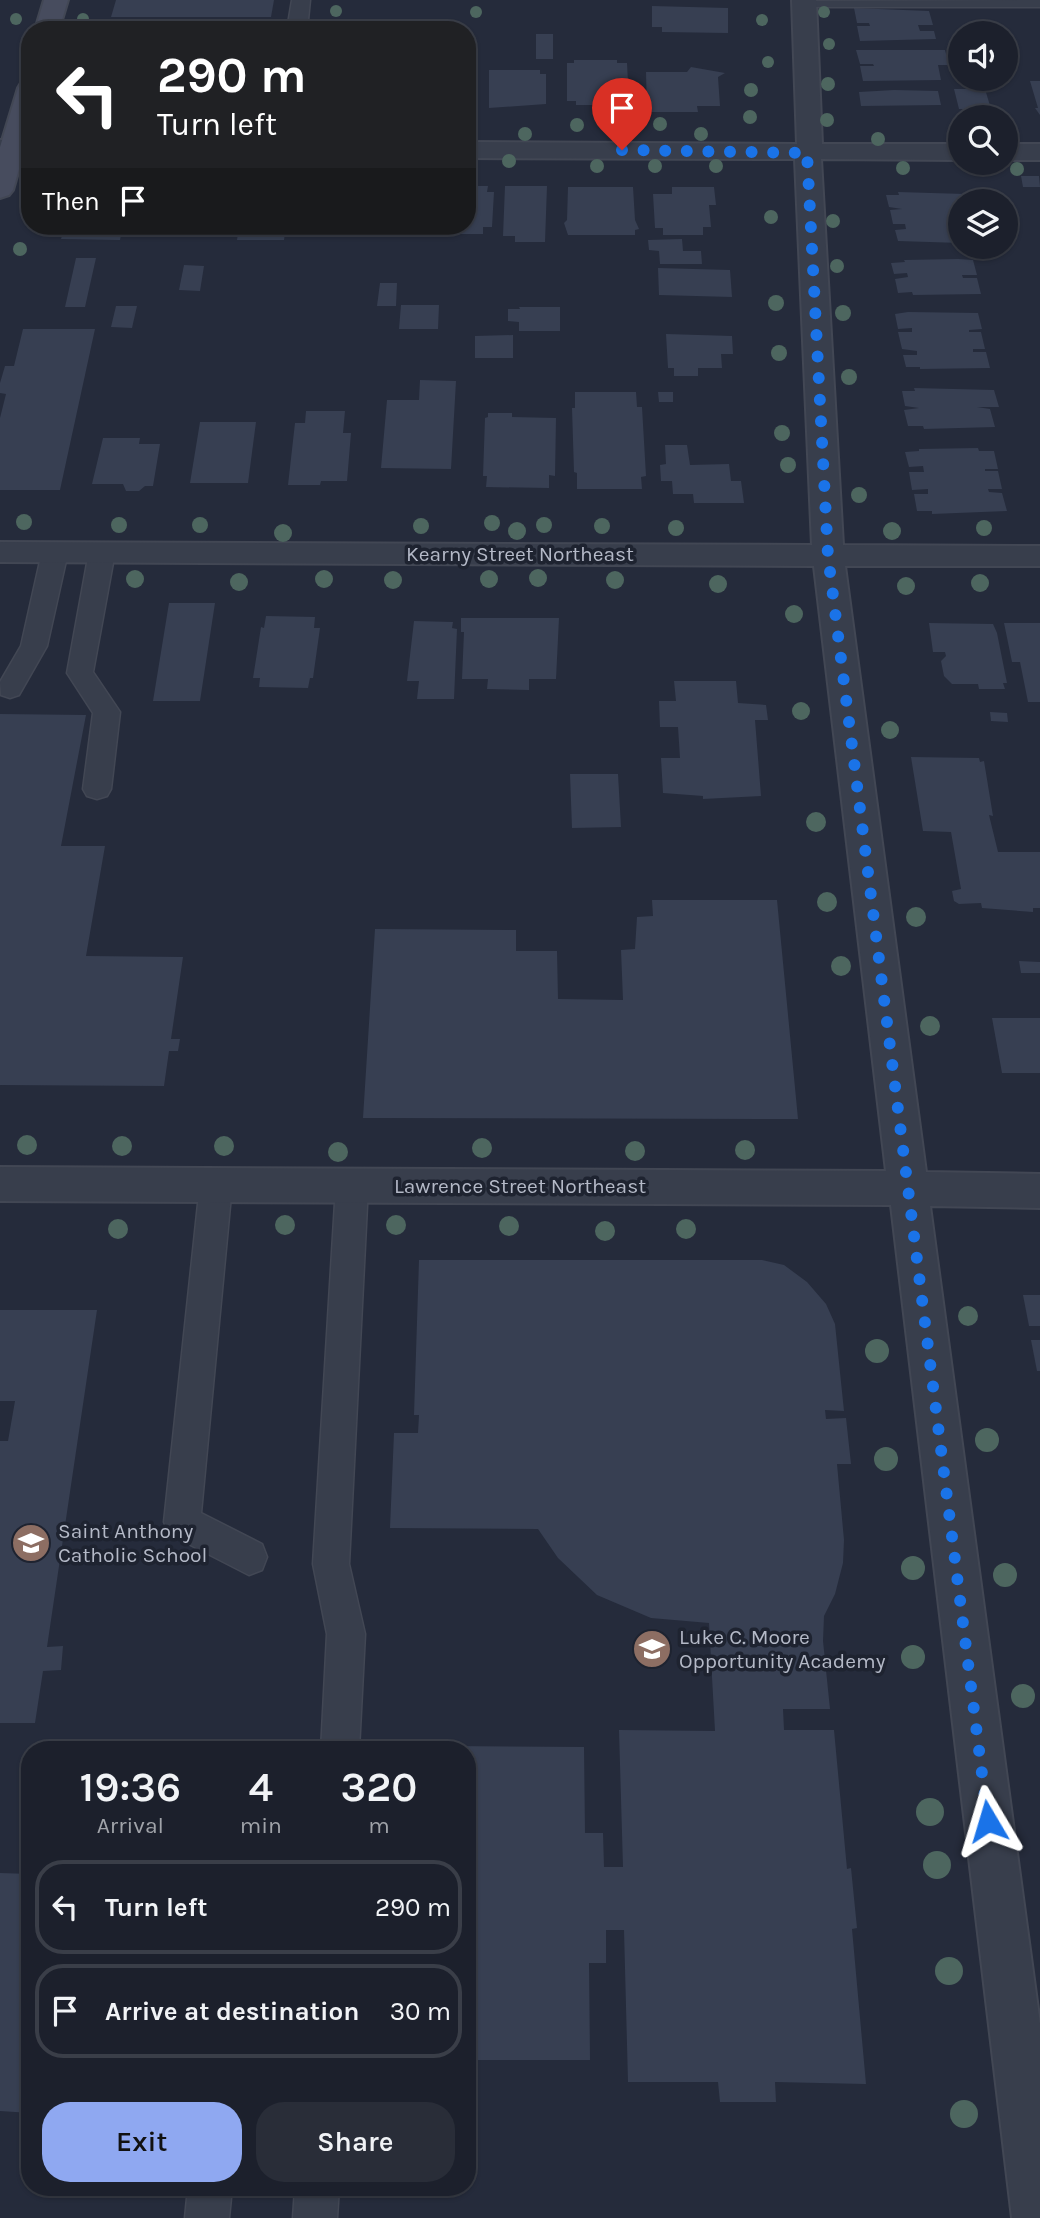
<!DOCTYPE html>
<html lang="en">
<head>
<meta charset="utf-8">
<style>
  :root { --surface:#1c202c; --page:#292d38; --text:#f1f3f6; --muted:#a0a3a9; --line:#3a3e48; --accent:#8fa8f1 }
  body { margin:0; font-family:Karla,sans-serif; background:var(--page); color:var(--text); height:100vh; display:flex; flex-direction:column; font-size:26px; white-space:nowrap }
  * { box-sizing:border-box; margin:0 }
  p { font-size:23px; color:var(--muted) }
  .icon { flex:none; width:38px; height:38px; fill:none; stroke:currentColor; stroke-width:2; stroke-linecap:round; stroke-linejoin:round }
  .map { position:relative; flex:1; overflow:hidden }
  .details { position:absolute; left:21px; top:1741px; width:455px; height:455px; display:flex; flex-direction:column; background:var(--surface); border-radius:28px; box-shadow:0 2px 5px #0004,0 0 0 2px var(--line) }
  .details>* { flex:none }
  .top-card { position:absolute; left:21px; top:21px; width:455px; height:214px; border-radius:28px; box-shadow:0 2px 5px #0004,0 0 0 2px var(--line); background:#202124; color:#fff; overflow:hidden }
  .buttons { position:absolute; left:948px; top:21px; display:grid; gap:14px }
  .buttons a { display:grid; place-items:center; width:70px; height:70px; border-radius:50%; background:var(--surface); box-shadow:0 2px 5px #0004,0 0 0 2px var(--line); font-size:35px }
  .pin { position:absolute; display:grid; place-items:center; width:60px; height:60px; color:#fff; margin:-72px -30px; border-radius:50% 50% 50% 0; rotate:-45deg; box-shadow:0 0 7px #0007 }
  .pin .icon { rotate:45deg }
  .me { position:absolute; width:77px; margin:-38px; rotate:353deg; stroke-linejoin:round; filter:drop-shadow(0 0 5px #0008) }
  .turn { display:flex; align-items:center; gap:24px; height:147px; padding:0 21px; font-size:32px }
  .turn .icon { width:91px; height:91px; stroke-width:2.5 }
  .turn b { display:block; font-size:49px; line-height:60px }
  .then { display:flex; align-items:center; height:66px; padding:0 21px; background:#0003; gap:14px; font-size:26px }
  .eta { display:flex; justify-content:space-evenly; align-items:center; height:119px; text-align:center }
  .eta b { font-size:42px; font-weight:600; line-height:49px }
  .button { display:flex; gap:14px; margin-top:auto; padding:14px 21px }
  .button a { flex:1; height:80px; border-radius:28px; background:var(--accent); color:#111; font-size:28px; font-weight:600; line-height:80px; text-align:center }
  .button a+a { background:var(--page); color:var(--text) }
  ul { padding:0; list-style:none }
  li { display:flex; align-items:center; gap:21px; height:94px; margin:0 14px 10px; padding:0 7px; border:4px solid var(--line); border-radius:28px }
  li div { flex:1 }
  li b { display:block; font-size:26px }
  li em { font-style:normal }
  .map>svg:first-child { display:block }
  .building { fill:#373f52 }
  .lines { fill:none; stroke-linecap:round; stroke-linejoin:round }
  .lane-casing { stroke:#424754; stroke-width:3 }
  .street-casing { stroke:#424754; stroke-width:4 }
  .secondary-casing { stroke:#424754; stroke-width:4 }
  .lane { fill:#383e4c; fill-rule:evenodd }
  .street { fill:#383e4c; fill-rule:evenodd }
  .secondary { fill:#474c5e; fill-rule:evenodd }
  .tree { fill:#4d665f }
  .route { stroke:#1a73e8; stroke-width:12; stroke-dasharray:0 21.6 }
  .labels { text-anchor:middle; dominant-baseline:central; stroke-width:7; stroke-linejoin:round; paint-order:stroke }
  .street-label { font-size:21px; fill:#b4b9c7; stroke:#1e2330 }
  .poi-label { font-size:21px; fill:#b4b9c7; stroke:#1e2330; text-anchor:start }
</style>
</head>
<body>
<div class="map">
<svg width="1040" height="2218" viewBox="0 0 1040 2218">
  <rect width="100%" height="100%" fill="#252b3b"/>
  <!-- building -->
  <g class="building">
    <path d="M 116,0 L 274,0 L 271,17 L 111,17 Z"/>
    <path d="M 652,6 L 728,8 L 728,33 L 662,32 L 662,27 L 652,27 Z"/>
    <path d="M 854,8 L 929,11 L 933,25 L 918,25 L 920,31 L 934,31 L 936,39 L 860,41 L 857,26 L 870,26 L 869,23 L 857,23 Z"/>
    <rect x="536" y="34" width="17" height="25"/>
    <path d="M 856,50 L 945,50 L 949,65 L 938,65 L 941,80 L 863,81 L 860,66 L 874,66 L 873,64 L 860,64 Z"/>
    <path d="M 574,60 L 617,60 L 617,63 L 627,63 L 629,101 L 625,101 L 625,105 L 576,105 L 576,101 L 567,101 L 567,63 L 574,63 Z"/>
    <path d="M 691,67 L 725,73 L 718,77 L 720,106 L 697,106 L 698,112 L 647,112 L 646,72 L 687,72 Z"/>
    <path d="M 489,70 L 540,70 L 540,74 L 546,74 L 546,104 L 489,108 Z"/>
    <path d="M 1030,81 L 1040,81 L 1040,115 L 1035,108 L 1038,108 Z"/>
    <path d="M 954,89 L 985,89 L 991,109 L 959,109 Z"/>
    <path d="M 894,90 L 938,91 L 941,105 L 861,106 L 859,92 Z"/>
    <path d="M 1021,176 L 1039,176 L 1040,187 L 1023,187 Z"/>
    <path d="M 467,186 L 488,186 L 487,192 L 494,192 L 492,227 L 483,227 L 483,234 L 449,234 L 449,226 L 467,226 Z"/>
    <path d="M 505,186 L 547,186 L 545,242 L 515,242 L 515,236 L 503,236 Z"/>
    <path d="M 568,187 L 633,187 L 635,220 L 639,229 L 635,230 L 635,235 L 568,235 L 564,223 L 567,220 Z"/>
    <path d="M 672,187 L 714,187 L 716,205 L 709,205 L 711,227 L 703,227 L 703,235 L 663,235 L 663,228 L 655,228 L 653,194 L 672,194 Z"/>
    <path d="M 898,192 L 965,194 L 967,201 L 961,201 L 961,208 L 955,208 L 961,227 L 961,243 L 898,241 L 895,230 L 906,229 L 905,224 L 893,224 L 890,210 L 902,209 L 889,207 L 886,195 L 899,195 Z"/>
    <path d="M 65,226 L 123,226 L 120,240 L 61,239 Z"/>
    <path d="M 139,226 L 204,226 L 203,234 L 138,234 Z"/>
    <path d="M 239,226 L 286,226 L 284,240 L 237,240 Z"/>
    <rect x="342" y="226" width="24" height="6"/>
    <path d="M 400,226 L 427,226 L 427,234 L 399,234 Z"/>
    <path d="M 682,239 L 683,251 L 701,251 L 702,264 L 660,264 L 659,251 L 649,250 L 648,240 Z"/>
    <path d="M 76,258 L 96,258 L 85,307 L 65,307 Z"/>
    <path d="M 958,259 L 973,260 L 977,275 L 962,275 L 963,278 L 977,278 L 981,294 L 913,295 L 912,292 L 898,293 L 895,279 L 908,277 L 907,273 L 894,274 L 891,263 L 905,262 L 904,260 Z"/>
    <path d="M 184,265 L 204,266 L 200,291 L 179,290 Z"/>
    <path d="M 658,268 L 730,270 L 732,297 L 659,295 Z"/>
    <path d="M 380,283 L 397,283 L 396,306 L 377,306 Z"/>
    <path d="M 401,305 L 439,305 L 438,329 L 399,329 Z"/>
    <path d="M 116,306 L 137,306 L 132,328 L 111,327 Z"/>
    <path d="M 519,307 L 560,307 L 560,331 L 519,331 L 519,322 L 508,321 L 508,309 L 520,309 Z"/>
    <path d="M 908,312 L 978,313 L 982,329 L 969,330 L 969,332 L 981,332 L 985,349 L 973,349 L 973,352 L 986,352 L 990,368 L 920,369 L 920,367 L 906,367 L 903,355 L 917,355 L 917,351 L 902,349 L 898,332 L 912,332 L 912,328 L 898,329 L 895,314 Z"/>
    <path d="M 23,329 L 95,329 L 60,490 L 0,490 L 0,418 L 6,394 L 0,393 L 0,383 L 5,366 L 14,366 Z"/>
    <path d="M 666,334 L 732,336 L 733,354 L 721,354 L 722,368 L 698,368 L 698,376 L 674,376 L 674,368 L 668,368 Z"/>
    <path d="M 513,335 L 513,358 L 475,358 L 475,336 Z"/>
    <path d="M 420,380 L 456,381 L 451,469 L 381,468 L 387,400 L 419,400 Z"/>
    <path d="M 914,388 L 994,390 L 999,407 L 977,407 L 990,409 L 995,427 L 924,429 L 923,426 L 908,426 L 904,410 L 919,408 L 905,406 L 902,391 L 915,391 Z"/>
    <path d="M 575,392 L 636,392 L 637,407 L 642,407 L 646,476 L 641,477 L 642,489 L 577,489 L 577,473 L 574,472 L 572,408 L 575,408 Z"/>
    <path d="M 658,392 L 673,392 L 673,402 L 659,402 Z"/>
    <path d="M 306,411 L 345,411 L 343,433 L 351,433 L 347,481 L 321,481 L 320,485 L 288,485 L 295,423 L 305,423 Z"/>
    <path d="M 488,413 L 512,413 L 512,417 L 556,418 L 555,476 L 549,475 L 549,488 L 486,487 L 487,476 L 483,476 L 485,418 L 488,417 Z"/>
    <path d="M 200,422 L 256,422 L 248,483 L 190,483 Z"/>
    <path d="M 103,438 L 140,438 L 139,444 L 160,444 L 153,486 L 145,486 L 139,491 L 126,491 L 123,484 L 92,484 Z"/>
    <path d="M 665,445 L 687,445 L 690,465 L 729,464 L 731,481 L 741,481 L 744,503 L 694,503 L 693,494 L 673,494 L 672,481 L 661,481 L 660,465 L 666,464 Z"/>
    <path d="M 978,448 L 979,451 L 994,451 L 998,469 L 985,469 L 985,471 L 998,471 L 1002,489 L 988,489 L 989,492 L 1002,493 L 1007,511 L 932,514 L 932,511 L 917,511 L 914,494 L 928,494 L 928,489 L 912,490 L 909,472 L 924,472 L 923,466 L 909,467 L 905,452 L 919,451 L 919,449 Z"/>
    <path d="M 169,603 L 215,603 L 200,701 L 153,701 Z"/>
    <path d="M 266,616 L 315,617 L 314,628 L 320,628 L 313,678 L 310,678 L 308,688 L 259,687 L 260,678 L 253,678 L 261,627 L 264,628 Z"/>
    <path d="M 461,618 L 559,618 L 556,679 L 529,679 L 529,690 L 487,689 L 488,679 L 462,679 L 464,632 L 461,632 Z"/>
    <path d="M 414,621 L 453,622 L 452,628 L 457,629 L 454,699 L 417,699 L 419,681 L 407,681 Z"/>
    <path d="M 929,623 L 993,624 L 997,633 L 1007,683 L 1003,683 L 1005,689 L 979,689 L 978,684 L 952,684 L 944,676 L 941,661 L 946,656 L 945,652 L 933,652 Z"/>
    <path d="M 1004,623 L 1040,623 L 1040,702 L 1028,702 L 1020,662 L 1012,662 Z"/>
    <path d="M 674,681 L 736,681 L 738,703 L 766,705 L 768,720 L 755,720 L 761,796 L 703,799 L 703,796 L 663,793 L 661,758 L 680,758 L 678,727 L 660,727 L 659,701 L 676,701 Z"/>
    <path d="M 990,712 L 1007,713 L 1008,722 L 991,721 Z"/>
    <path d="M 0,714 L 86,715 L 61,846 L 105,846 L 86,956 L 183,957 L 171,1039 L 180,1039 L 178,1051 L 169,1051 L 164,1086 L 0,1085 Z"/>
    <path d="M 911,757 L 979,758 L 980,762 L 984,761 L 993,816 L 989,815 L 998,852 L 1040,852 L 1040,908 L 1033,908 L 1033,912 L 982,908 L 981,903 L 959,904 L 954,901 L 952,891 L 961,889 L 951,832 L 923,831 Z"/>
    <path d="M 570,774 L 618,774 L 621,827 L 572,828 Z"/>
    <path d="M 652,900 L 777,900 L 798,1119 L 363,1118 L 375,929 L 516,930 L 516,951 L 557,951 L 558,999 L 623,1000 L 621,950 L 635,949 L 637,917 L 653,916 Z"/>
    <path d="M 1019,961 L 1040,962 L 1040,973 L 1021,973 Z"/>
    <path d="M 992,1018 L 1040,1018 L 1040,1073 L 1002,1073 Z"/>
    <path d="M 419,1260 L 762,1260 L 784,1265 L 807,1282 L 826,1304 L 835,1324 L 844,1411 L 825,1410 L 826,1419 L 846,1418 L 851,1464 L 837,1464 L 844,1540 L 843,1563 L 835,1594 L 824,1616 L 823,1641 L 830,1709 L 783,1709 L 784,1730 L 834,1730 L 847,1869 L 851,1868 L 857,1928 L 852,1929 L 866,2084 L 775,2082 L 776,2102 L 720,2102 L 718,2082 L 628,2082 L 624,1930 L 606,1930 L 606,1963 L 589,1963 L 590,2060 L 467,2060 L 467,1750 L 448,1750 L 448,1746 L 584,1747 L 585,1833 L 603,1833 L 604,1867 L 623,1867 L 619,1730 L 715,1731 L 709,1623 L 651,1618 L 597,1595 L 558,1558 L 538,1529 L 390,1528 L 394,1433 L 418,1433 L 419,1415 L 414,1415 Z"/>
    <path d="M 1023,1295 L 1040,1295 L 1040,1326 L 1029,1326 Z"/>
    <path d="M 0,1310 L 97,1310 L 47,1647 L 63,1646 L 61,1670 L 43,1671 L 35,1723 L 0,1723 L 0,1441 L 8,1441 L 15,1401 L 0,1401 Z"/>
    <path d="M 1031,1340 L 1040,1340 L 1040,1371 L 1037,1371 Z"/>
    <path d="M 0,1873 L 30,1874 L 30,2113 L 0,2111 Z"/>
  </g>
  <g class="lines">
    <defs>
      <g id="lane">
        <path d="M 292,0 L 310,0 L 307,30 L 287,30 Z"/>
        <path d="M 1040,0 L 1040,7 L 804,7 L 795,1 Z"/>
        <path d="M 55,543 L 64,546 L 68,552 L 47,646 L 19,695 L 10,698 L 1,695 L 0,682 L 21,646 L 42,552 L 46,546 Z"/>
        <path d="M 102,543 L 111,546 L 115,552 L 93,672 L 120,712 L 111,789 L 107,796 L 97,799 L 87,796 L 83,789 L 93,713 L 67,673 L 89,552 L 93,546 Z"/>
        <path d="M 216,1171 L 227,1175 L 232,1185 L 201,1513 L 262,1544 L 267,1557 L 262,1570 L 249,1575 L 169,1534 L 164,1522 L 200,1185 L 205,1175 Z"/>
        <path d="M 352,1172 L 363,1176 L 368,1186 L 349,1564 L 365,1634 L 359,1750 L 321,1750 L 327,1634 L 313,1564 L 336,1186 L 341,1176 Z"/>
        <path d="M 188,2188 L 232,2188 L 229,2218 L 185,2218 Z"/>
        <path d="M 295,2188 L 339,2188 L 337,2218 L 293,2218 Z"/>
      </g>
      <g id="street">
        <path d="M 792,0 L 816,0 L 822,144 L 961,144 L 961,160 L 821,159 L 843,545 L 1040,546 L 1040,566 L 845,566 L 926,1172 L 1040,1174 L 1040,1208 L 930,1206 L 1040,2024 L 1040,2218 L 1012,2218 L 891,1205 L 0,1201 L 0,1167 L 886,1171 L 814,566 L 0,562 L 0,542 L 812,545 L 795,159 L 467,158 L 467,142 L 797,144 Z"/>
        <rect x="0" y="140" width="30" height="16"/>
        <rect x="1006" y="144" width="34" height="16"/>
      </g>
      <g id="secondary">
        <path d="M 44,0 L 68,0 L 59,30 L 35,30 Z"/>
        <path d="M 30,81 L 30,131 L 13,190 L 9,195 L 0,198 L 0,147 L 18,88 L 21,83 Z"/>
      </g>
    </defs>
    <!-- lane casing -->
    <use href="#lane" class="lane-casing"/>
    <!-- street casing -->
    <use href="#street" class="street-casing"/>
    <!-- secondary casing -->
    <use href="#secondary" class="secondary-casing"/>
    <!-- lane -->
    <use href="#lane" class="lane"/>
    <!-- street -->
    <use href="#street" class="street"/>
    <!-- secondary -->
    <use href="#secondary" class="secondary"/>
  </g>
  <!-- trees -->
  <g class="tree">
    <circle cx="336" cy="11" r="6"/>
    <circle cx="476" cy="12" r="6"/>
    <circle cx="824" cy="12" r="6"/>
    <circle cx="16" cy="19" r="6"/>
    <circle cx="83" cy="19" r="6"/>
    <circle cx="762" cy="20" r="6"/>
    <circle cx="829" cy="44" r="6"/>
    <circle cx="768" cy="62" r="6"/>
    <circle cx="828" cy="84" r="7"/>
    <circle cx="751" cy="90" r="7"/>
    <circle cx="750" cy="117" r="7"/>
    <circle cx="827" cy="120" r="7"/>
    <circle cx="660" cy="124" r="7"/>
    <circle cx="577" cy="125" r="7"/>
    <circle cx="525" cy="134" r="7"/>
    <circle cx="701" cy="134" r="7"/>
    <circle cx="878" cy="139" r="7"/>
    <circle cx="509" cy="161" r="7"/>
    <circle cx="597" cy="166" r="7"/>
    <circle cx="655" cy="166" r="7"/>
    <circle cx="716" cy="166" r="7"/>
    <circle cx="903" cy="168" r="7"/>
    <circle cx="1017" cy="169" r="7"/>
    <circle cx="771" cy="217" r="7"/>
    <circle cx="833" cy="221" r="7"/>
    <circle cx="20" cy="249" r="7"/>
    <circle cx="837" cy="266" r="7"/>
    <circle cx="776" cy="303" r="8"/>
    <circle cx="843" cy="313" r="8"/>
    <circle cx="779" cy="353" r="8"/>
    <circle cx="849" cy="377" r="8"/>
    <circle cx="782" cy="433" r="8"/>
    <circle cx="788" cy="465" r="8"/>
    <circle cx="859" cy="495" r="8"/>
    <circle cx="24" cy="522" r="8"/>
    <circle cx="492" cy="523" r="8"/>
    <circle cx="119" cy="525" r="8"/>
    <circle cx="200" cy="525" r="8"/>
    <circle cx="544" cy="525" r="8"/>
    <circle cx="421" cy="526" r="8"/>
    <circle cx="602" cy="526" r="8"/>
    <circle cx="676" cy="528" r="8"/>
    <circle cx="984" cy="528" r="8"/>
    <circle cx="517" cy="531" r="9"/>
    <circle cx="892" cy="531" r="9"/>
    <circle cx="283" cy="533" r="9"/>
    <circle cx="538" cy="578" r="9"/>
    <circle cx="135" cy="579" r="9"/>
    <circle cx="324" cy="579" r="9"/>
    <circle cx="489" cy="579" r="9"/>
    <circle cx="393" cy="580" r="9"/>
    <circle cx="615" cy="580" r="9"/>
    <circle cx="239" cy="582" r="9"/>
    <circle cx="980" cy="583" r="9"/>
    <circle cx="718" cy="584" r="9"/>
    <circle cx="906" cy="586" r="9"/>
    <circle cx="794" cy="614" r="9"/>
    <circle cx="801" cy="711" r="9"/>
    <circle cx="890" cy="730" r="9"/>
    <circle cx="816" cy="822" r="10"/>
    <circle cx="827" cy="902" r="10"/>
    <circle cx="916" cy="917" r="10"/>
    <circle cx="841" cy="966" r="10"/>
    <circle cx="930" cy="1026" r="10"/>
    <circle cx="27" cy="1145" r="10"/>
    <circle cx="122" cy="1146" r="10"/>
    <circle cx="224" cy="1146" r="10"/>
    <circle cx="482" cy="1148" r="10"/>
    <circle cx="745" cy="1150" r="10"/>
    <circle cx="635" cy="1151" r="10"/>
    <circle cx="338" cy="1152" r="10"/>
    <circle cx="285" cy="1225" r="10"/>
    <circle cx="396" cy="1225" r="10"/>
    <circle cx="509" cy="1226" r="10"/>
    <circle cx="118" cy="1229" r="10"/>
    <circle cx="686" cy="1229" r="10"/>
    <circle cx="605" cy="1231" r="10"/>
    <circle cx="968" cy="1316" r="10"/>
    <circle cx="877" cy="1351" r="12"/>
    <circle cx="987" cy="1440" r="12"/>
    <circle cx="886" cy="1459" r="12"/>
    <circle cx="913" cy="1568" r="12"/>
    <circle cx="1005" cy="1575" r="12"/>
    <circle cx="913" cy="1657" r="12"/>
    <circle cx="1023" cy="1696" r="12"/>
    <circle cx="930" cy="1812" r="14"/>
    <circle cx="937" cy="1865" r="14"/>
    <circle cx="949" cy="1971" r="14"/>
    <circle cx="964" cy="2114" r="14"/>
  </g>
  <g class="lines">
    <!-- route -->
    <path class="route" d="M 622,150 L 807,153 L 828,556 L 988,1821"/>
  </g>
  <!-- icons -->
  <defs>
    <symbol id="school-disc" viewBox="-11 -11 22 22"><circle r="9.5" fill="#8d6e63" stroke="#1e2330"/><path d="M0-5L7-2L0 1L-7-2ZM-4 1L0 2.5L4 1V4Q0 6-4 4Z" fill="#fff"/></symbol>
  </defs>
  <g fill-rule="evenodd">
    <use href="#school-disc" x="9" y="1521" width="44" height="44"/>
    <use href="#school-disc" x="630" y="1627" width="44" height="44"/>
  </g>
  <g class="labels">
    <!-- street labels -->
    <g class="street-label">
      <text x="520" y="554">Kearny Street Northeast</text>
      <text x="520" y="1186">Lawrence Street Northeast</text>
    </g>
    <!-- poi labels -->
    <g class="poi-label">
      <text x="58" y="1531">Saint Anthony<tspan x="58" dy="24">Catholic School</tspan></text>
      <text x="679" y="1637">Luke C. Moore<tspan x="679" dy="24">Opportunity Academy</tspan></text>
    </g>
  </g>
</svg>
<div class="buttons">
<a><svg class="icon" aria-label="sound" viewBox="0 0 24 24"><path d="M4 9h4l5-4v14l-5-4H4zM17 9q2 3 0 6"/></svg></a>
<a><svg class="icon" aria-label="search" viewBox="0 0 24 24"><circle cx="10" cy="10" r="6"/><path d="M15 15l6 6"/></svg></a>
<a><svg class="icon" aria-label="layers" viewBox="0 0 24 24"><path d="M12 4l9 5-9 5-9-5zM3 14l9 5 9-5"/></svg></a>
</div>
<div class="pin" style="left:622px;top:150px;background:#d93025"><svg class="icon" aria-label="arrive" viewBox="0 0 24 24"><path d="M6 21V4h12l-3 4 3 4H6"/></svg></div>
<svg class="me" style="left:988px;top:1821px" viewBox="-20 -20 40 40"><path d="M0-17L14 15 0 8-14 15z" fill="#1a73e8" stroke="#fff" stroke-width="4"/></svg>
<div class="top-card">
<div class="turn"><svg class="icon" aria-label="left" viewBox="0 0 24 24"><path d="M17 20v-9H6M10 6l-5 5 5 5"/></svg><div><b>290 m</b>Turn left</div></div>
<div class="then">Then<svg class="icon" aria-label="arrive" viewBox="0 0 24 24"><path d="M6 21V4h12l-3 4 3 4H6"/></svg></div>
</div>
<section class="details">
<div class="eta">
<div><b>19:36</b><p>Arrival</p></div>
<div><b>4</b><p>min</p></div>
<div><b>320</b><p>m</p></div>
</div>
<ul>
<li><svg class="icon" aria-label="left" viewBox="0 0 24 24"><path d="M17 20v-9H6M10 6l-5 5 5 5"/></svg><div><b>Turn left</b></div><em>290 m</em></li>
<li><svg class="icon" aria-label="arrive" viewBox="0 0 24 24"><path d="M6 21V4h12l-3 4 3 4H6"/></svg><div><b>Arrive at destination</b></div><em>30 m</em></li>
</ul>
<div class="button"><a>Exit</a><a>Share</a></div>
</section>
</div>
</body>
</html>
